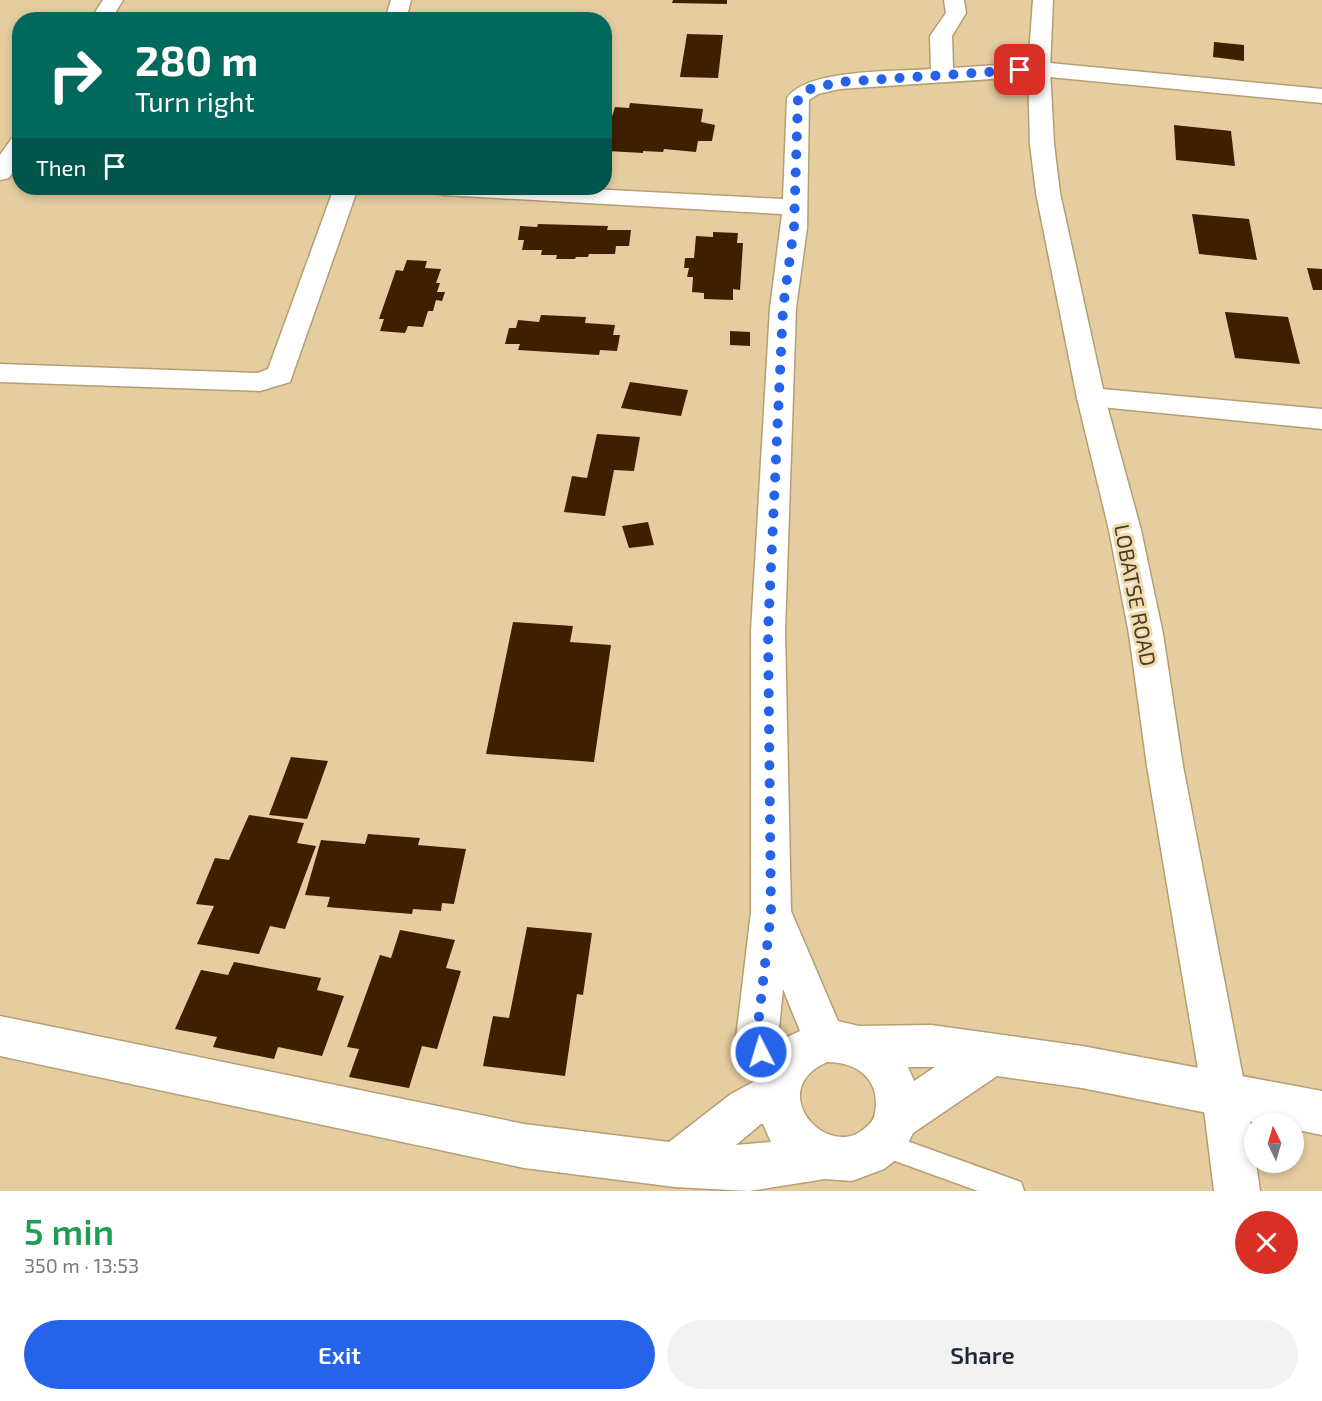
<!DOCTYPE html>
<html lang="en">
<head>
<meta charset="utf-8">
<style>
  :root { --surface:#fff; --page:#f2f2f3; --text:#1f2937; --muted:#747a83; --accent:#2563eb }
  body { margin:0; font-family:"Exo 2",sans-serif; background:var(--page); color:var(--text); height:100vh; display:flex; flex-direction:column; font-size:22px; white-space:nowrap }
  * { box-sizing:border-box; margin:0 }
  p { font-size:20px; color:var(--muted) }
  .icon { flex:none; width:33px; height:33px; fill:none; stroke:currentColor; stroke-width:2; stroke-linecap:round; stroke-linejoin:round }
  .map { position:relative; height:1191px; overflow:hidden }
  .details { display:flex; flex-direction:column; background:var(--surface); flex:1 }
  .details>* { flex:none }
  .top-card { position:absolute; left:12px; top:12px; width:600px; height:183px; border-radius:24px; box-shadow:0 3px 9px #0003; background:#00695c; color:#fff; overflow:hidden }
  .needle { width:39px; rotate:355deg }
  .controls { position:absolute; left:1244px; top:1113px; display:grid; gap:12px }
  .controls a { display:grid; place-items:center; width:60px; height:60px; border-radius:50%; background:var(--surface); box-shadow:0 3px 9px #0003; font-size:30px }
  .pin { position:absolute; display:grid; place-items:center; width:51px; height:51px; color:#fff; margin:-26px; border-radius:12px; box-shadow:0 3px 9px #0006 }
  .me { position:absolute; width:66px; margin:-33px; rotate:355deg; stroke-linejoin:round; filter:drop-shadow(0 0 4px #0008) }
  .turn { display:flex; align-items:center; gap:21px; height:126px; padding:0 24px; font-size:27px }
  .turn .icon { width:78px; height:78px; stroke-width:2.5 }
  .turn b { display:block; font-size:42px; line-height:51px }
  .then { display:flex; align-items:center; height:57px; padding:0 24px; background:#0003; gap:12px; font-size:22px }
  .round { display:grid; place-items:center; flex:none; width:63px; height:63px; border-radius:32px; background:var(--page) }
  .overview { display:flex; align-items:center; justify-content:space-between; height:102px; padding:0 24px }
  h1 { font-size:36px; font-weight:600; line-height:45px; color:#1e9e55 }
  .cta { display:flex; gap:12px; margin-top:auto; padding:12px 24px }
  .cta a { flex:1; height:69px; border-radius:36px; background:var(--accent); color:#fff; font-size:24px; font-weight:600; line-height:69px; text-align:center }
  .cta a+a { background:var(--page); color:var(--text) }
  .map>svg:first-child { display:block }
  .building { fill:#3e1f00 }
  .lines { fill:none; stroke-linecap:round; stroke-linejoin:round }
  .lane-casing { stroke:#b59e72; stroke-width:3 }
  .street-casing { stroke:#b59e72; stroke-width:3 }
  .highway-casing { stroke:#b59e72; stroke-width:3 }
  .lane { fill:#fff; fill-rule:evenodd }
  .street { fill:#fff; fill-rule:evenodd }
  .highway { fill:#fff; fill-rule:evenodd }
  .route { stroke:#2563eb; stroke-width:10; stroke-dasharray:0 18 }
  .labels { text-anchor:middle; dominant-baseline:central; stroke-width:6; stroke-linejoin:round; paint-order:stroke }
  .street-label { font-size:21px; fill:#443b28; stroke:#f3daac }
</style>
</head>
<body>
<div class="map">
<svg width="1322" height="1191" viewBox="0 0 1322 1191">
  <rect width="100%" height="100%" fill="#e6cda0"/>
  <!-- building -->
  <g class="building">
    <path d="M 673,0 L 727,0 L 727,4 L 672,3 Z"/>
    <path d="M 687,34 L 723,35 L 718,78 L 680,77 Z"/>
    <path d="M 1214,42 L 1244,45 L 1244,61 L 1213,57 Z"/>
    <path d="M 630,103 L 703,109 L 701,122 L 715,125 L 712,141 L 698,141 L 696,152 L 664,149 L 663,152 L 643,151 L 643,153 L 607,151 L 609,142 L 604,142 L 615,107 L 629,108 Z"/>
    <path d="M 1174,125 L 1231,131 L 1235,166 L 1176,160 Z"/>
    <path d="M 1192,214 L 1249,219 L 1257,260 L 1199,254 Z"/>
    <path d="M 538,224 L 608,226 L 607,230 L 631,230 L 629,246 L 616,246 L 615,254 L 589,254 L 588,257 L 576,257 L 575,259 L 556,259 L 557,255 L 541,255 L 542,250 L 522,250 L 524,240 L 518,240 L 520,226 L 537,227 Z"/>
    <path d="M 713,232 L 738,233 L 737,243 L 743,243 L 740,290 L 733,289 L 733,300 L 704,299 L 704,293 L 692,292 L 693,277 L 687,277 L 689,268 L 684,268 L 685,258 L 694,258 L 696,236 L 713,237 Z"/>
    <path d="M 407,260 L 427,261 L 425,268 L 441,269 L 436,283 L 440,283 L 437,292 L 445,292 L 442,301 L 436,300 L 433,311 L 428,311 L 423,327 L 408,326 L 405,333 L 380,331 L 384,319 L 379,319 L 396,270 L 403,271 Z"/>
    <path d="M 1307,268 L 1322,269 L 1322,290 L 1313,290 Z"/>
    <path d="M 1225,312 L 1288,317 L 1300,364 L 1235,358 Z"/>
    <path d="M 541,315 L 586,317 L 585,323 L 615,325 L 613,335 L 620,335 L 617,351 L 600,350 L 599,355 L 518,350 L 520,344 L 505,344 L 509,328 L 516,328 L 518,320 L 539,322 Z"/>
    <path d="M 730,331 L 750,332 L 750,346 L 730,345 Z"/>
    <path d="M 630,382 L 688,390 L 681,416 L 621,408 Z"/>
    <path d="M 597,434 L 640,437 L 634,471 L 614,470 L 605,516 L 564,512 L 572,476 L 587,478 Z"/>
    <path d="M 648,522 L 654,545 L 629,548 L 622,526 Z"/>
    <path d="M 513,622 L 573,626 L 570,642 L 611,645 L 594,762 L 486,754 Z"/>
    <path d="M 291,757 L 328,761 L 307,819 L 269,815 Z"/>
    <path d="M 249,815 L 304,823 L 297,843 L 316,846 L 285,929 L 270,926 L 259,954 L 197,944 L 214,906 L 196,904 L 215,858 L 229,860 Z"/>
    <path d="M 368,834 L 420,838 L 418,845 L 466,849 L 454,904 L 442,903 L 441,911 L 413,909 L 412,914 L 327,907 L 330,897 L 305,895 L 321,840 L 365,844 Z"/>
    <path d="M 527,927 L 592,933 L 583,995 L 577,994 L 565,1076 L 483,1066 L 493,1016 L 509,1018 Z"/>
    <path d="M 400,930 L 455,940 L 446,968 L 461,971 L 437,1049 L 422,1046 L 409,1088 L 349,1077 L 359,1049 L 347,1047 L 380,955 L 391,958 Z"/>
    <path d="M 234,962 L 321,978 L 317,990 L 344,996 L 322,1056 L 278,1047 L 274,1059 L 213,1047 L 217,1037 L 175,1029 L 201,970 L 228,975 Z"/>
  </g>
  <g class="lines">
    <defs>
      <path id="lane" d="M 882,1132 L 1021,1182 L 1024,1191 L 978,1191 L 873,1153 L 870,1144 L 873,1135 Z"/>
      <g id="street">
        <path d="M 103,0 L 123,0 L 111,20 L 90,20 Z"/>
        <path d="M 391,0 L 411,0 L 406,20 L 385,20 Z"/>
        <path d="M 944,0 L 964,0 L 966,13 L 952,36 L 953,68 L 1039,62 L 1322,89 L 1322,103 L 1039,76 L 840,89 L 818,94 L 809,100 L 807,228 L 796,308 L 785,631 L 791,911 L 838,1021 L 859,1026 L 931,1025 L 1082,1046 L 1322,1091 L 1322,1135 L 1293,1129 L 1293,1124 L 1263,1124 L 1082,1088 L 997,1076 L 913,1133 L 902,1155 L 884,1169 L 852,1181 L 825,1179 L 749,1191 L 675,1187 L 524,1168 L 0,1056 L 0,1016 L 524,1124 L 669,1142 L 731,1094 L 755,1081 L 746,1066 L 736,1038 L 751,912 L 751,631 L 770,308 L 782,214 L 444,195 L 435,193 L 432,188 L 571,188 L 783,199 L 787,98 C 808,68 896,72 931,69 L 930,36 L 946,13 ZM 783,989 L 800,1031 L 785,1038 L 780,1043 L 778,1038 ZM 827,1062 C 858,1062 881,1080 875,1113 C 874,1120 870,1124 865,1128 C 828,1162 763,1091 827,1062 ZM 908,1067 L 935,1067 L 914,1081 ZM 763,1124 L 771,1142 L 736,1145 L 761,1124 Z"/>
        <path d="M 20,136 L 20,162 L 9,178 L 0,180 L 0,155 L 12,138 Z"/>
        <path d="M 334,188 L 358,188 L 290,382 L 260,391 L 0,382 L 0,364 L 258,373 L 268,369 Z"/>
        <path d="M 1091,388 L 1322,409 L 1322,429 L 1081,405 L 1077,398 L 1081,391 Z"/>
      </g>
      <path id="highway" d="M 1033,0 L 1053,0 L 1050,69 L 1054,144 L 1060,193 L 1105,398 L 1141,530 L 1163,634 L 1183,766 L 1246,1093 L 1260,1191 L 1214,1191 L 1202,1093 L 1147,766 L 1129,634 L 1109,530 L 1077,398 L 1036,193 L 1030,144 L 1028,69 Z"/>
    </defs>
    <!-- lane casing -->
    <use href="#lane" class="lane-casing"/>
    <!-- street casing -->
    <use href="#street" class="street-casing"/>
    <!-- highway casing -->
    <use href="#highway" class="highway-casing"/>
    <!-- lane -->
    <use href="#lane" class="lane"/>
    <!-- street -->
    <use href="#street" class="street"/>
    <!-- highway -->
    <use href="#highway" class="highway"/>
  </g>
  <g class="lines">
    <!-- route -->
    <path class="route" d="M 761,1052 L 757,1038 L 758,1025 L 771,912 L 768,631 L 783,308 L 794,228 L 798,98 L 810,89 L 840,82 L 1020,70"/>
  </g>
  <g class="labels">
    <!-- street labels -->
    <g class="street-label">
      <text transform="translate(1136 595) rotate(79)">LOBATSE ROAD</text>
    </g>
  </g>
</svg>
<div class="controls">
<a><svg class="needle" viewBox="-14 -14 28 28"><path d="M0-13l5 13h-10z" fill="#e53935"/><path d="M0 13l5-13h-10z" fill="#747a83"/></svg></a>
</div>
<div class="pin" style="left:1020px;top:70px;background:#d93025"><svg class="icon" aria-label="arrive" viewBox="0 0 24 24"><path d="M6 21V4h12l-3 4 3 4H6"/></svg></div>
<svg class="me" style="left:761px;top:1052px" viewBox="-20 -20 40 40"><circle r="17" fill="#2563eb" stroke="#fff" stroke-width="3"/><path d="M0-11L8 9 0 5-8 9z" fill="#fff"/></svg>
<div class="top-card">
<div class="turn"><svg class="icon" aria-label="right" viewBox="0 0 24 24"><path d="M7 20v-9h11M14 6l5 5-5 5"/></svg><div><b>280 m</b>Turn right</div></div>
<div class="then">Then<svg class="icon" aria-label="arrive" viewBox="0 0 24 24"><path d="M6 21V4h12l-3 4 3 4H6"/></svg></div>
</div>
</div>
<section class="details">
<div class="overview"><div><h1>5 min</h1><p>350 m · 13:53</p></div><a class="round" style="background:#d93025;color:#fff"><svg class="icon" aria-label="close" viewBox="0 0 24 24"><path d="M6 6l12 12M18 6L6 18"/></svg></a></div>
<div class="cta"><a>Exit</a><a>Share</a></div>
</section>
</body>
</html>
